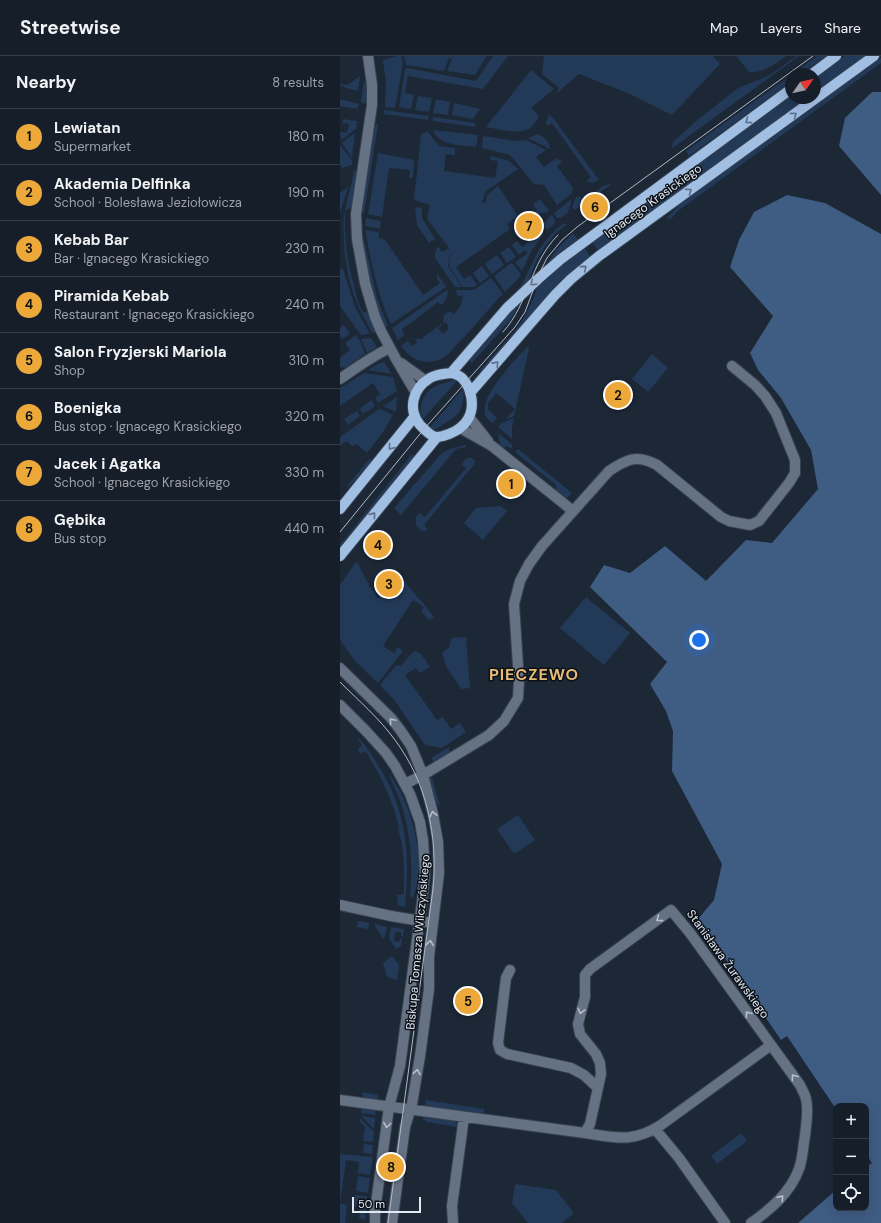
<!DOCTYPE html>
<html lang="en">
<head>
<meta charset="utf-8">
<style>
	body { margin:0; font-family:"DM Sans",sans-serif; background:#232b35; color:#f1f3f6 }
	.controls { position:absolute; right:12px; bottom:12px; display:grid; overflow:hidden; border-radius:8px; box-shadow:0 4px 16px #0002 }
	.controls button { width:36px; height:36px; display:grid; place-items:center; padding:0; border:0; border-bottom:1px solid #353c46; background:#161e29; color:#f1f3f6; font:20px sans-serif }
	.compass { position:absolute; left:445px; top:12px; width:36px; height:36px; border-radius:50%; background:#161e29; box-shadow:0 4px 16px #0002; rotate:56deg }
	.scale { position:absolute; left:12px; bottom:10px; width:69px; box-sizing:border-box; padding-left:4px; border:2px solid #e1e8f2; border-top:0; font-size:11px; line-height:14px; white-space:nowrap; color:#e1e8f2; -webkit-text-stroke:3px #0c1117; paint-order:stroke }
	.you { position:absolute; left:359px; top:584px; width:14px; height:14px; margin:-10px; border:3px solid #fff; border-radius:50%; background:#1a73e8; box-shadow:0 0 0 6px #1a73e833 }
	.badge { display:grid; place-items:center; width:26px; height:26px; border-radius:50%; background:#eca93a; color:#111; font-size:13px; font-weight:700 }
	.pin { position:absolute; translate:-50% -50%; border:2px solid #fff; box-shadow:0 1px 4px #0006 }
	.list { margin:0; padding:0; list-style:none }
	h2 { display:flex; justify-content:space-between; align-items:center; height:52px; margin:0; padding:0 16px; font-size:17px }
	h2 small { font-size:13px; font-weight:400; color:#9ea2a8 }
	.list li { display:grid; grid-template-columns:26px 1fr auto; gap:12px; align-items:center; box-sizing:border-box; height:56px; padding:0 16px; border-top:1px solid #353c46 }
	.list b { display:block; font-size:15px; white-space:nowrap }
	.list p { margin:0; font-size:13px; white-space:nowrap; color:#9ea2a8 }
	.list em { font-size:13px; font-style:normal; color:#9ea2a8 }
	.icon { flex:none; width:22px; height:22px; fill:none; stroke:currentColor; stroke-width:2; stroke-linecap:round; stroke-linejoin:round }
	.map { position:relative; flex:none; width:541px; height:1167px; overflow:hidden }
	header { display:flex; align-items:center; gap:24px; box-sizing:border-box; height:56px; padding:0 20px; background:#161e29; border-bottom:1px solid #353c46 }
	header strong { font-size:19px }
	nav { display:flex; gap:22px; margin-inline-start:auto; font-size:14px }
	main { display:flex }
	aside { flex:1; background:#161e29 }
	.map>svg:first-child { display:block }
	.green { fill:#223957 }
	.forest { fill:#3f5c83 }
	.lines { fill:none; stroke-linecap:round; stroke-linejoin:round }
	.minor-casing { stroke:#384351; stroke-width:12 }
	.major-casing { stroke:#384351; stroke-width:12 }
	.minor { stroke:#657284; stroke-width:10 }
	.major { stroke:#a1bee3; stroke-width:10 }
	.tram { stroke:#b1b9c4; stroke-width:1 }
	.oneway { stroke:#5e7087 }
	.oneway2 { stroke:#b6bfcc }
	.labels { text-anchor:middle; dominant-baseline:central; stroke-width:3; stroke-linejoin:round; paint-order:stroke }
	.street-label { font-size:12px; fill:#e1e8f2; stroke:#0c1117 }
	.district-label { font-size:16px; font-weight:bold; letter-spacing:1px; fill:#e9bb78; stroke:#0c1117 }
</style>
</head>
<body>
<header>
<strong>Streetwise</strong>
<nav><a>Map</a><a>Layers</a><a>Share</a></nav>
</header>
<main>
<aside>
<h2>Nearby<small>8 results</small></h2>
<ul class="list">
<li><span class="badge">1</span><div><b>Lewiatan</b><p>Supermarket</p></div><em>180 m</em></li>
<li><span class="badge">2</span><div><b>Akademia Delfinka</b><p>School · Bolesława Jeziołowicza</p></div><em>190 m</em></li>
<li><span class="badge">3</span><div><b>Kebab Bar</b><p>Bar · Ignacego Krasickiego</p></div><em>230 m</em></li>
<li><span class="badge">4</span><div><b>Piramida Kebab</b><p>Restaurant · Ignacego Krasickiego</p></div><em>240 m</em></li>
<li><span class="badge">5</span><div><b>Salon Fryzjerski Mariola</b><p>Shop</p></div><em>310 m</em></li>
<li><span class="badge">6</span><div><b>Boenigka</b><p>Bus stop · Ignacego Krasickiego</p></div><em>320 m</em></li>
<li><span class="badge">7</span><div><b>Jacek i Agatka</b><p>School · Ignacego Krasickiego</p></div><em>330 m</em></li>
<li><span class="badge">8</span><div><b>Gębika</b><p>Bus stop</p></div><em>440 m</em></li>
</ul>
</aside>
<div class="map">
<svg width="541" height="1167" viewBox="0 0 541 1167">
	<rect width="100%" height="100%" fill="#1d2837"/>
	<path class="green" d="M56 0H61L63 8 55 52 45 51 46 28 43 4Z
		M64 0H147L135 19 107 15 112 2H109L104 15 66 9Z
		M153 0H168L143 33 68 20 65 37 74 39 71 53 59 51 65 13 67 12 136 25Z
		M204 0H373L380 8 332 59 290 38 239 18 216 38 219 32 202 18Z
		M396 0H446C434 9 424 17 409 16Z
		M456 0H459L331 93 333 86 355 66 398 32 430 19Z
		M477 0H486L461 18H452Z
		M505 0H525L475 36V22Z
		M541 2V7L338 155 332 162 326 163 341 147Z
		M191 14 214 33 191 52 199 60C197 64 194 69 191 71 182 80 158 73 146 71Z
		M451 19V26L349 100 346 95Z
		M20 20 18 35 0 30V29L2 27 3 30 6 28 8 29Z
		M24 24C28 32 29 39 27 48L22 47 21 45Z
		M451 39V42H467L258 195 252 186 309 144 341 119Z
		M78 40 92 42 89 56 75 54Z
		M0 43 19 48 17 53 0 50Z
		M96 43 110 46 108 59 93 57Z
		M114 47 140 53 133 63 112 59Z
		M44 54 89 60 88 64 44 58Z
		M209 59 213 62 259 124 252 127 246 125 251 121 212 67 207 70 206 66Z
		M93 61 135 67V71L93 65Z
		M3 63 17 65 16 73 1 84 0 76 7 77 9 68 3 67Z
		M36 68H38L24 157 22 156 21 154 34 72Z
		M93 74 138 79 136 91C121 89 99 90 93 74Z
		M87 75 99 90 115 92V99L106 98 104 115 155 122 158 105 150 104 151 100 169 105 178 113 146 135 142 146 146 147 147 139 158 130 178 160 167 168 170 173 116 211 124 223 130 219 137 229 133 231H123L109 210 111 194 108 210 122 231H115L95 202V197L97 191H98L102 196 107 193H110L87 163 90 149 74 144 81 79Z
		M15 77 12 102 2 87 3 86Z
		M197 78C203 79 210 87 210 93L188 82Z
		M143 80 176 85 186 84 206 94 196 101 204 111 217 102 222 106 217 110 233 132 232 137 217 149 204 129 194 128 170 99 142 92Z
		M0 89 12 104V109L2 112 0 109Z
		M38 97 74 104 73 122H69L70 114 49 112 42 161 28 158Z
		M14 114 17 116 12 150 5 155C7 141 12 129 14 114Z
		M273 127 235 154 232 151 236 141 239 140 243 144 263 130Z
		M8 131 0 157V137Z
		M200 143 209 155C204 158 199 156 194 160L191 159 197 154 193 148Z
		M232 143 228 156 221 162H217L214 157Z
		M75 151 82 152V162L95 183 89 187 77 169Z
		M4 157H5C4 183 7 205 14 229 16 239 18 248 23 256L29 257 36 276 32 277C28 268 22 259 18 249 6 223 2 186 4 157Z
		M212 159 215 164 214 168 208 173H206L203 168Z
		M26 162 41 165 40 173 25 170Z
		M223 168H227L216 177 206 189 197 203 188 226 178 235 177 234C185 226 187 216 192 207 199 192 210 177 223 168Z
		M22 174 37 242 48 270 44 272 30 232 21 183Z
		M25 174 39 176V182L45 184 83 239 100 227 97 223V218L106 230V231L51 268C37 238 31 205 25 174Z
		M203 175 204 178 192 194 182 215 175 206 188 197 185 194 179 199 172 189 177 185 182 191Z
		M233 177 238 184 206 209 216 194Z
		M169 191 176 201 167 207 160 197Z
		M244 191 251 201 142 316 140 314 172 279 182 265 190 250 199 228 218 211Z
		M157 199 164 209 152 218 145 208Z
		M171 207 173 208 181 218 178 223 165 236 154 220Z
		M142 210 149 220 140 227 133 217Z
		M0 213H3L15 251 30 278 21 279 0 250Z
		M151 222 163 238C147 254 134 272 117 288 113 293 108 300 101 303 85 310 71 304 61 290L67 285H68L72 290 77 287 75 282 81 283 101 268 102 269 98 272 103 278 109 272 106 266 103 267 104 259 109 255 114 258 120 251 123 241 117 239 116 234H134Z
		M107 234 108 235C107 241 106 245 101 249L98 246 75 264 62 273 64 279 58 284 52 272Z
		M179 247V248L171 263 132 307 129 304 153 274Z
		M4 269 10 278 2 283 0 281V272Z
		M16 279 20 285 25 298 5 312 0 311V302L10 294 5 287Z
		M31 282 37 291 27 297 21 283Z
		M188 290 189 293 174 360 165 364 175 353 155 336 156 338 148 347V353L157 362 153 367C150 365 147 363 146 361 136 343 177 302 188 290Z
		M312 298 328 312 308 336 292 323Z
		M44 306 52 318 28 314 38 308Z
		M24 317 53 321 57 335 38 347 35 342 40 338 33 327 0 350V332Z
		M115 323 117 325 82 364C78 350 83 336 97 329 103 327 109 327 115 323Z
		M123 333C124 339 124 344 122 349 119 362 105 366 95 374L89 372Z
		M57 341 56 356 43 350Z
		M31 344 35 350 23 358 20 353Z
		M39 353H41L53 359 43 376 27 397 17 388 12 390 7 385 0 389V381Z
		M17 355 20 360 8 369 4 363Z
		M174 362 172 372V383L158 371 162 367Z
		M158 377 173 389 171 393 167 390 163 392 160 391Z
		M126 389V391L116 393 61 459 54 452 101 398 110 393Z
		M178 393 232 437 225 444 215 437 216 429 175 396Z
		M71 399 76 400 0 493V489Z
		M30 402 31 403V408L24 416 8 431 7 430Z
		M128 402H132L136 406 84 469 88 474C83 477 79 473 76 469V461L80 457 85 461 126 412 122 409 125 403Z
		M161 450 167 455 143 484 124 467 136 452Z
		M15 507H18L25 522 28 526 29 531H31L32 534 34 535 37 542 46 538 47 536 53 534 55 535 59 533 62 526 64 525 81 545 83 546V547L94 561 90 564 81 556 84 551 73 544 43 590 54 597 58 591 63 595 38 627 15 605 0 584V529Z
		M246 541 290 577 264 609 220 572Z
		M126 581 130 632 121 633 106 610 102 597 109 591 112 582Z
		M75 595C82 597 86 605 90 611L80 617 76 612 65 619 97 664 103 661 111 673 120 667 126 676 102 692 85 689 55 645 40 629 56 609 61 610 72 597Z
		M16 680C24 686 30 696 36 706 67 753 70 795 65 850L63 851 58 849 57 839 64 838C64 816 65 794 58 773L59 772C53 745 41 720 26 696L20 697 18 693 22 689Z
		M109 691 110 697 94 707 91 702Z
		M49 717C53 724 58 731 62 739 73 762 82 799 78 824 77 830 74 836 73 842L70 840C73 808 71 778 61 748 58 738 51 727 49 717Z
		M91 719 100 749 99 750 98 748 93 745 89 721Z
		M178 759 195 784 174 798 157 773Z
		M18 865 29 867 28 873 17 871Z
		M35 868 47 871 44 884 35 870Z
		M51 871 64 873 63 881 61 880V876H55L54 885 59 886 60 883H62L61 890 56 893 49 882Z
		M52 900 59 909 57 924 47 921 43 907Z
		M22 1036 38 1039V1045L24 1043Z
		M86 1044 144 1053 143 1061 85 1051Z
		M22 1051 36 1053 35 1059 21 1057Z
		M21 1060 35 1062 34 1073Z
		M83 1061 112 1064 117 1067 118 1071 87 1066 83 1063Z
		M20 1062 34 1076 33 1086 23 1085 25 1071 19 1065Z
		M401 1077 407 1085 377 1108 371 1100Z
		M24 1088 33 1089 32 1098 23 1097Z
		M0 1098 33 1101 30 1119 18 1117 19 1106 6 1104 0 1148 7 1149 5 1167H0Z
		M18 1120 30 1122 28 1137 16 1135Z
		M175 1128 216 1134 234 1157 222 1167H188L172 1147Z
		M15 1139 27 1140 25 1164 19 1162 20 1151 14 1150Z"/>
	<path class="forest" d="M532 36H541V139L499 90 505 62Z
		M447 139 485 147 541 178V1167H458L496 1134V1152H526V1111L532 1107 526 1098V1050H496V1053L447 980 441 984 358 863 374 844 382 808 332 715 333 675 326 655 310 628 327 606 250 531 264 509 290 517 325 490 366 525 406 484 432 487 478 433 471 394 441 342 418 314 410 297 433 260 390 211 399 184 414 156Z"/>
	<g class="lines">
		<defs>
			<path id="minor" d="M28 0 32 29V49L16 158 17 183 25 227 35 261 41 275 56 303 76 337
				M61 307 86 325
				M0 323C16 312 32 300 50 292
				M129 361 148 385
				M120 372 152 390 233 455
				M0 612 51 662 61 675 71 690 83 719 93 758 98 786 99 817 89 901V933L80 1000 72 1048 65 1071 52 1167
				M0 649 26 675 46 697 55 710 70 738 80 766 83 784 85 816 82 846 60 1010 49 1051 35 1155V1167
				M65 728 83 719 149 679 164 665 178 642 179 625 174 548 180 525 189 508 202 490 269 415C287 403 297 398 317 409L381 461 389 465 410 469 419 465 449 427 455 417V404L436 357 425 340 415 329 392 310
				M0 849 51 860 87 866
				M170 914 166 922 158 987 160 994 167 998 231 1012 244 1019 257 1031
				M0 1044 245 1077C276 1082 293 1087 321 1069L431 989
				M315 1073 339 1102 385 1167
				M245 1077 250 1068 261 1018 260 1007 256 998 240 978 238 968 245 941V919L250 913 331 854 350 877 460 1029C462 1034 465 1038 466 1043 469 1055 466 1068 465 1080 463 1090 463 1102 459 1113 450 1137 431 1153 411 1167
				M113 1167 112 1150 124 1061"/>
			<path id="major" d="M472 18 496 0
				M111 317 167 252 198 223 221 203 451 33
				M111 317C115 318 119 319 122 322 132 332 135 351 128 363 124 370 117 375 109 378 106 379 101 381 97 381 91 381 84 373 80 369 67 353 73 332 90 322 97 318 104 318 111 317Z
				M130 337 215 239 231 223 259 200 534 0
				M0 453 75 360
				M0 500 97 381"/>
		</defs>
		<use href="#minor" class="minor-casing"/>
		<use href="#major" class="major-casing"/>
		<use href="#minor" class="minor"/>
		<use href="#major" class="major"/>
		<path class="tram" d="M163 276C190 246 189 208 218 179
			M0 476 84 373 175 271 185 256 200 216 207 202 222 184 237 171 473 0
			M0 626C19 645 39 662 55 684 87 727 98 780 93 833L48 1167"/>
	</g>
	<defs><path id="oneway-chevron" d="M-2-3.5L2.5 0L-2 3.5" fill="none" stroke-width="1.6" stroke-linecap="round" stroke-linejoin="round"/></defs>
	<g class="oneway">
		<use href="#oneway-chevron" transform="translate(454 59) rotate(-36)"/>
		<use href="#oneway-chevron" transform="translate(408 65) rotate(144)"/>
		<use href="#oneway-chevron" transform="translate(349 135) rotate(-36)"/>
		<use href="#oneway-chevron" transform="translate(244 212) rotate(-40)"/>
		<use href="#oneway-chevron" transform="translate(193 227) rotate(137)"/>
		<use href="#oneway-chevron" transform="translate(156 308) rotate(-48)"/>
		<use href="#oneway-chevron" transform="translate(51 391) rotate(129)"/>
		<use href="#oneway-chevron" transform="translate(33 459) rotate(-51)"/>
	</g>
	<g class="oneway2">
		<use href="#oneway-chevron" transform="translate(52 665) rotate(-131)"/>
		<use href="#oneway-chevron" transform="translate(93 758) rotate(-103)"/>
		<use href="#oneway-chevron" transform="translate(319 863) rotate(144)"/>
		<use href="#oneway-chevron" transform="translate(90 887) rotate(-84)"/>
		<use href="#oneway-chevron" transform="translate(241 955) rotate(104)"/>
		<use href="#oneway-chevron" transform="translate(408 958) rotate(-126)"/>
		<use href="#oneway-chevron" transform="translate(77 1016) rotate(-80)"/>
		<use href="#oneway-chevron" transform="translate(454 1021) rotate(-126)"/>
		<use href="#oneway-chevron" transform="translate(47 1069) rotate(98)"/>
		<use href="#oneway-chevron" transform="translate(441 1142) rotate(-49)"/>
	</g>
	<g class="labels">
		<g class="street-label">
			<text transform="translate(313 145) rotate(-36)">Ignacego Krasickiego</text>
			<text transform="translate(78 886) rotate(-85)">Biskupa Tomasza Wilczyńskiego</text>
			<text transform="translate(388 908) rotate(54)">Stanisława Żurawskiego</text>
		</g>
		<g class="district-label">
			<text x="194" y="618">PIECZEWO</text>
		</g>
	</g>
</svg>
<div class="controls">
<button>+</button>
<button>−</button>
<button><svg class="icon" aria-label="locate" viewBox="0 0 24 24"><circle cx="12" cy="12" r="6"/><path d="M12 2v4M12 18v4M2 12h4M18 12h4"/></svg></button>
</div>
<svg class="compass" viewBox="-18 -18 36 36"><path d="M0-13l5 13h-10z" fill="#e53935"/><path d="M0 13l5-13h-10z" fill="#9ea2a8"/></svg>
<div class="scale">50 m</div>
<div class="you"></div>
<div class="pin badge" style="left:171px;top:428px">1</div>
<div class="pin badge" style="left:278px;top:339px">2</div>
<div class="pin badge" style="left:49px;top:528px">3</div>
<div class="pin badge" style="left:38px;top:489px">4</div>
<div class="pin badge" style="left:128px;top:945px">5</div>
<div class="pin badge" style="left:255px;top:151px">6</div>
<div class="pin badge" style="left:189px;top:170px">7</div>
<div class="pin badge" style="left:51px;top:1111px">8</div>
</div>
</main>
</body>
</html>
